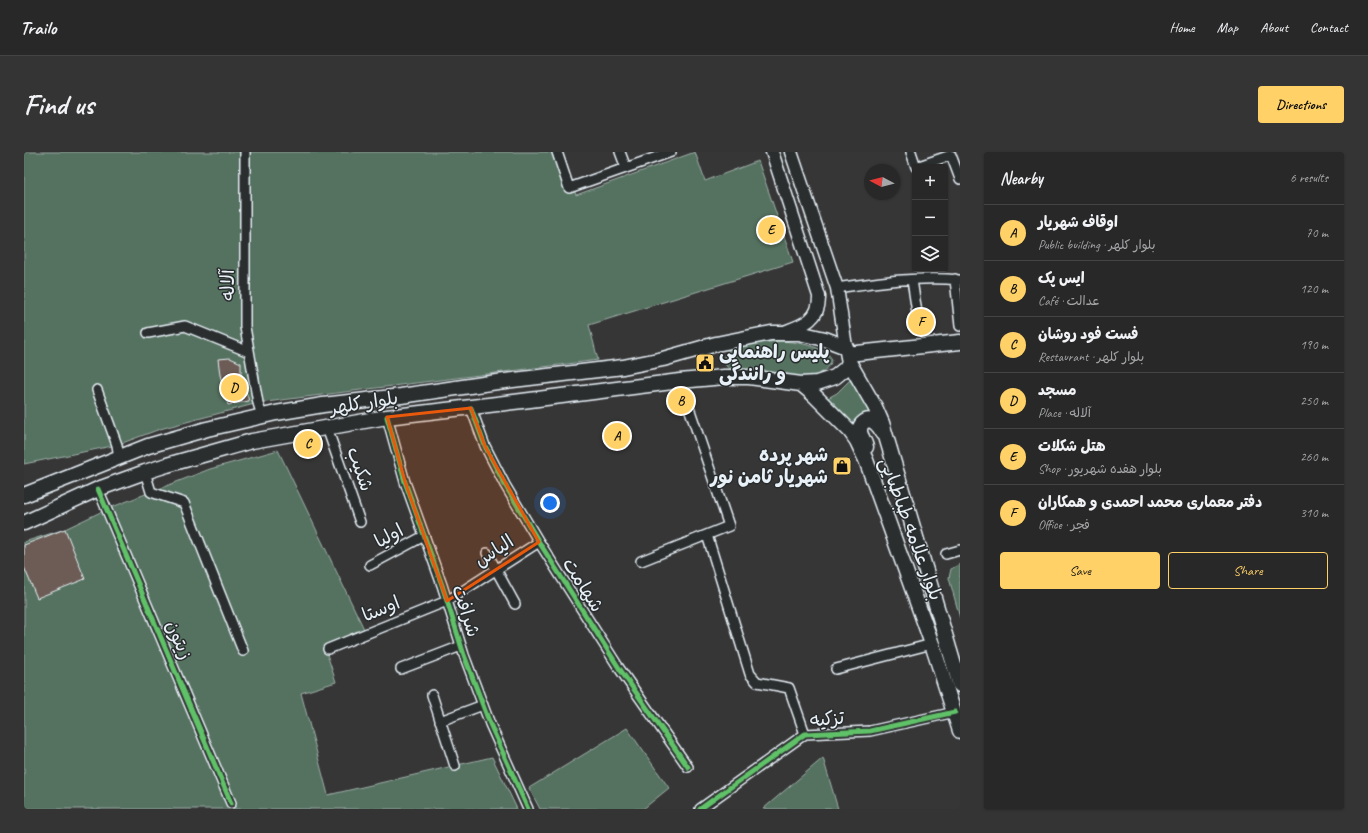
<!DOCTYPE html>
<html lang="en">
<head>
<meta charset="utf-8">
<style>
	body { margin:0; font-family:Caveat,"Playpen Sans Arabic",sans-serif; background:#353434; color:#f1f3f6 }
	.controls { position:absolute; right:12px; top:12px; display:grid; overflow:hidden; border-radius:4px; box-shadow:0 1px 3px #0004 }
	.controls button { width:36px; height:36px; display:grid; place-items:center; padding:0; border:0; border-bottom:1px solid #454445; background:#292828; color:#f1f3f6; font:20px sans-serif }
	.compass { position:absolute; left:840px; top:12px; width:36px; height:36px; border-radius:50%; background:#292828; box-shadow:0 1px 3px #0004; rotate:277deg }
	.you { position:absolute; left:526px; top:351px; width:14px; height:14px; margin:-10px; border:3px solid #fff; border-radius:50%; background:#1a73e8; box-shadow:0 0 0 6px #1a73e833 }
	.badge { display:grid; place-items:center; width:26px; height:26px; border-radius:50%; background:#ffd166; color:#111; font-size:13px; font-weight:700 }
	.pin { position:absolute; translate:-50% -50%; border:2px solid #fff; box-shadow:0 1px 4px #0006 }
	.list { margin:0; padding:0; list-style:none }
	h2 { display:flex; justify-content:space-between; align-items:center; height:52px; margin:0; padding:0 16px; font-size:17px }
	h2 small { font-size:13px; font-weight:400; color:#a5a6a8 }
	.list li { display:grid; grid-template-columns:26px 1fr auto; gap:12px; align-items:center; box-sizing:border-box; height:56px; padding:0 16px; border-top:1px solid #454445 }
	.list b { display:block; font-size:15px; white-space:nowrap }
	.list p { margin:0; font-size:13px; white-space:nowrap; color:#a5a6a8 }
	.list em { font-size:13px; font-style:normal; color:#a5a6a8 }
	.actions { display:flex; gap:8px; padding:12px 16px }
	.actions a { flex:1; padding:9px 0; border:1px solid #ffd166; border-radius:4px; text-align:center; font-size:14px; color:#ffd166 }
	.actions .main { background:#ffd166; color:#111 }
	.icon { flex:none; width:22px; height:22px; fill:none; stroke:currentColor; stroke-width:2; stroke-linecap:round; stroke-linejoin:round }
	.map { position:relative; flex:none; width:936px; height:657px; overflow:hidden; border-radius:4px }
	header { display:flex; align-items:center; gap:24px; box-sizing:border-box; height:56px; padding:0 20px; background:#292828; border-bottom:1px solid #454445 }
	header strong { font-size:19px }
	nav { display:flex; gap:22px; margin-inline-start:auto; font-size:14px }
	.intro { display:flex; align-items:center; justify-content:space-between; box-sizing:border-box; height:96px; padding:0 24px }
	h1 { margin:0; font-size:28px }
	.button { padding:10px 18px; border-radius:4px; background:#ffd166; color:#111; font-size:14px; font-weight:700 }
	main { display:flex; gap:24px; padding:0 24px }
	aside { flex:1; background:#292828; border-radius:4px; box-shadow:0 1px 3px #0004 }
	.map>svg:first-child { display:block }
	.green { fill:#55715f; stroke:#9eb1ac }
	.building { fill:#6c5c54; stroke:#e8f1f8 }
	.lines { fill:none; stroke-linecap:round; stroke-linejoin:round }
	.street-casing { stroke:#e8f1f8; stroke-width:12 }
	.secondary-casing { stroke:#e8f1f8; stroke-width:15 }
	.primary-casing { stroke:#e8f1f8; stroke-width:17 }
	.street { stroke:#2a2d2e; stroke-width:9 }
	.secondary { stroke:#2a2d2e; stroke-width:12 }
	.primary { stroke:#2a2d2e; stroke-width:14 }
	.cycleway-casing { stroke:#2a2d2e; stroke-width:8 }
	.cycleway { stroke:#61c268; stroke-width:5 }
	.marked { fill:#e8590c; fill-opacity:0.2; stroke:#e8590c; stroke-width:3; stroke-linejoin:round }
	.labels { text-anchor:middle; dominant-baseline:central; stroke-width:3; stroke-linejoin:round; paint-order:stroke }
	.street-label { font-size:19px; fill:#e8f1f8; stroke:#2a2d2e }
	.poi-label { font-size:19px; font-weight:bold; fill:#e8f1f8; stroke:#2a2d2e; text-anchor:start }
</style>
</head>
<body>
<header>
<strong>Trailo</strong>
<nav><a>Home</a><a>Map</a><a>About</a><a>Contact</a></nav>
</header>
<div class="intro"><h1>Find us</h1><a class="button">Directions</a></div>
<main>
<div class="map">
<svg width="936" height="657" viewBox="0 0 936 657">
	<rect width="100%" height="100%" fill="#373636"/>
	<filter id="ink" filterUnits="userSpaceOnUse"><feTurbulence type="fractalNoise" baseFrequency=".025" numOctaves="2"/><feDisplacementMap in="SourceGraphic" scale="8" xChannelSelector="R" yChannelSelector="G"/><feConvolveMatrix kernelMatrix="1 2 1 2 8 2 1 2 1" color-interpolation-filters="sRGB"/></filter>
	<g filter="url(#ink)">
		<path class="green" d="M0 0H535L552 43 671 0 681 29 734 9 769 110 565 173 574 208 234 251 136 277 93 293 0 312Z
			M757 189C771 190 803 194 808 208 803 222 791 224 778 225L710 220C703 216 700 213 700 204L705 198 715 195 732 191Z
			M826 228 851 263 831 274 802 247 813 241Z
			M254 298 340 477 300 493 312 530 277 541 304 643 468 605 493 657H0V390L41 377 83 357 186 317Z
			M936 412V466L925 426 927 417Z
			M603 576 645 636 619 657H516L505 636Z
			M799 606 814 657H739Z"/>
		<path class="building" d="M206 206 217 211V223L225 249 204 253 196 223 194 207Z
			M41 377 61 427 13 446 0 415V393Z"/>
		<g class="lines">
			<defs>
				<path id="street" d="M221 0V175L234 251 238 264
					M533 0 545 36 647 0
					M596 0 602 16
					M887 0 892 15
					M892 15 927 3 936 27
					M931 127 936 174
					M888 128 895 174
					M813 136C853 130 895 124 936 128
					M124 181 161 174 225 200
					M73 238 93 293 95 306
					M447 256 461 294 481 333 515 390 595 516 664 615
					M363 265 381 330 418 433 440 503 466 572 504 657
					M303 276 336 370
					M121 320 127 340 160 351 219 499
					M74 337 207 651
					M683 383 726 522 733 530 765 536 781 582
					M463 401 491 452
					M922 402 936 398
					M617 409 705 374 656 229
					M346 413 400 384
					M304 497 423 449 515 390
					M377 517 437 494
					M812 517 908 492
					M408 543 431 614
					M416 569 459 553
					M676 657 781 582 846 579 931 560"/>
				<path id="secondary" d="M748 0 795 144C796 168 779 173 760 180
					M767 0 813 136 822 195"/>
				<path id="primary" d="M824 202 936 190
					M825 210 851 255 858 271 936 533
					M777 232 790 243 826 279 833 289 842 308 908 492 936 579
					M842 295C841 290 837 285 836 280 836 276 836 273 839 271 847 263 855 274 859 281
					M0 343 124 294 183 277 252 261 299 253 377 244 473 230 599 215 639 207 692 192 747 181H775L801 187 822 195 825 210 822 216 811 225 793 231 777 232 725 225H700L656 229 498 249 363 265 228 289 143 313 121 320 74 337 0 371"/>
			</defs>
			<use href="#street" class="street-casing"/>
			<use href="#secondary" class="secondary-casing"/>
			<use href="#primary" class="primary-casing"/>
			<use href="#street" class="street"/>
			<use href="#secondary" class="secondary"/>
			<use href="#primary" class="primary"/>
			<defs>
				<path id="cycleway" d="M447 256 461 294 481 333 515 390 595 516 664 615
					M363 265 381 330 418 433 440 503 466 572 504 657
					M74 337 207 651
					M676 657 781 582 846 579 931 560"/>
			</defs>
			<use href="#cycleway" class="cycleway-casing"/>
			<use href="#cycleway" class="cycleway"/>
		</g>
	</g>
	<path class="marked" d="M447 256 461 294 515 390 423 449 381 330 363 265Z"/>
	<defs>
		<symbol id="civic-square" viewBox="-11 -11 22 22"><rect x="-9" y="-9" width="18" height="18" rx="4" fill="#ffd166" stroke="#2a2d2e"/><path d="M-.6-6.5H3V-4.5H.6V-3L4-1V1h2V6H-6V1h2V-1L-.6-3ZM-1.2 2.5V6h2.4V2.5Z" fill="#111"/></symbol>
		<symbol id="shop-square" viewBox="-11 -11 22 22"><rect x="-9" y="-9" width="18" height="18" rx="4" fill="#ffd166" stroke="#2a2d2e"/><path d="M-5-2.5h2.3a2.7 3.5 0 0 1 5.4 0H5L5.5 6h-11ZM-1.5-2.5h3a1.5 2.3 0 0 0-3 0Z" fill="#111"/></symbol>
	</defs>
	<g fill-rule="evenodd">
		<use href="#civic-square" x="670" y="200" width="22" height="22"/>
		<use href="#shop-square" x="807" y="303" width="22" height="22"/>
	</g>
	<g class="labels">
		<g class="street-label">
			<text transform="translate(204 133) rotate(-90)">آلاله</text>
			<text transform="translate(340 251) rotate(-9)">بلوار کلهر</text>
			<text transform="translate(336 317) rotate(71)">شکیب</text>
			<text transform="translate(887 377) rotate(70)">بلوار علامه طباطبایی</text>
			<text transform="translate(365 384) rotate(-28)">اولیا</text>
			<text transform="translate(470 399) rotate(-33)">الیاس</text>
			<text transform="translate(559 433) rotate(58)">شهامت</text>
			<text transform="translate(357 457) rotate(-22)">اوستا</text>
			<text transform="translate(442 459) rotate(72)">شرافت</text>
			<text transform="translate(155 488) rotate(67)">زیتون</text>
			<text transform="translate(803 567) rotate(-5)">تزکیه</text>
		</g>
		<g class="poi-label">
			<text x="695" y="200">پلیس راهنمایی<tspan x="695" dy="22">و رانندگی</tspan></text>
			<text x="804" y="303" text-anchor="end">شهر پرده<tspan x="804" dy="22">شهریار ثامن نور</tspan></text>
		</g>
	</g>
</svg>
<div class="controls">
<button>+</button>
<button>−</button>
<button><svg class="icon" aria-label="layers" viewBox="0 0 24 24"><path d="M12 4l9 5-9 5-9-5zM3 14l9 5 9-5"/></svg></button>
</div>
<svg class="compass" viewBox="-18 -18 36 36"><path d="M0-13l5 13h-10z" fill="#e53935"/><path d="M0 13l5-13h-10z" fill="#a5a6a8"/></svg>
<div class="you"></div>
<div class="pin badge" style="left:593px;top:284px">A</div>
<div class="pin badge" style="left:657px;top:249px">B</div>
<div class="pin badge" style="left:284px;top:292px">C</div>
<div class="pin badge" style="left:210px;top:236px">D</div>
<div class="pin badge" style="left:747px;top:78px">E</div>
<div class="pin badge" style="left:897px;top:170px">F</div>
</div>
<aside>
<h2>Nearby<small>6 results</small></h2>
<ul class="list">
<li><span class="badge">A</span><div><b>اوقاف شهریار</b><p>Public building · بلوار کلهر</p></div><em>70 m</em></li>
<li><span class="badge">B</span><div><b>ایس پک</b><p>Café · عدالت</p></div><em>120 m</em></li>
<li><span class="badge">C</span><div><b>فست فود روشان</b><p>Restaurant · بلوار کلهر</p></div><em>190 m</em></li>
<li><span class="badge">D</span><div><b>مسجد</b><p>Place · آلاله</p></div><em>250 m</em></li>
<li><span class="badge">E</span><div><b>هتل شکلات</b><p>Shop · بلوار هفده شهریور</p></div><em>260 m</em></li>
<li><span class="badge">F</span><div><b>دفتر معماری محمد احمدی و همکاران</b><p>Office · فجر</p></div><em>310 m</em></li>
</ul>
<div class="actions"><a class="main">Save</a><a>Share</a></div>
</aside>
</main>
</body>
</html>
